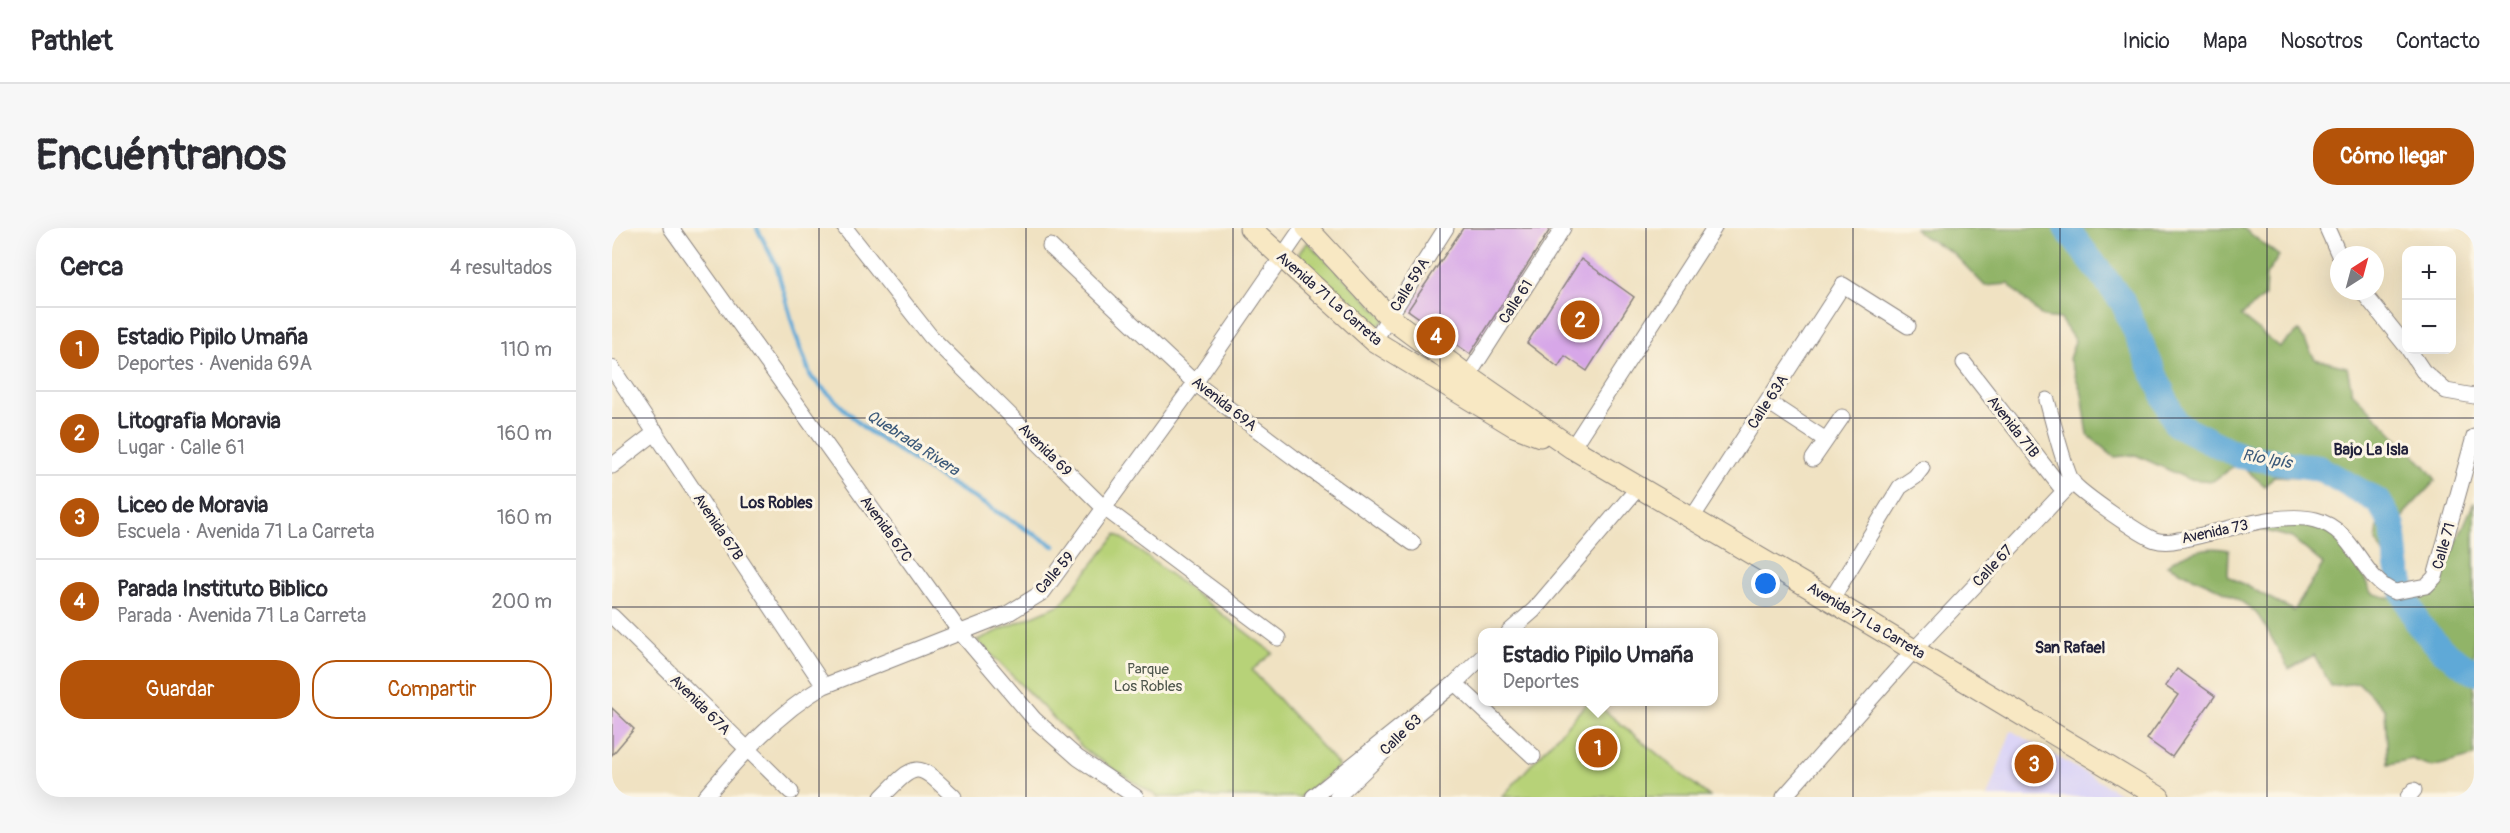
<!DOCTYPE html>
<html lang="es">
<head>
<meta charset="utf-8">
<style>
	body { margin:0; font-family:Pangolin,sans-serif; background:#f7f7f7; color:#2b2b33 }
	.controls { position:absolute; right:18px; top:18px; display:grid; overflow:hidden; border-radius:12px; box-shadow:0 6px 24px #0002 }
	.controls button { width:54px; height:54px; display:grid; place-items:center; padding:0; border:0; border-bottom:2px solid #e1e1e2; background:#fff; color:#2b2b33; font:30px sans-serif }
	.compass { position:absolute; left:1718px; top:18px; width:54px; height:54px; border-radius:50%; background:#fff; box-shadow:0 6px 24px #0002; rotate:36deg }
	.you { position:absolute; left:1154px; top:356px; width:21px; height:21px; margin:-15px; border:4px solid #fff; border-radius:50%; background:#1a73e8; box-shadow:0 0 0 9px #1a73e833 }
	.badge { display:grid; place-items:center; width:39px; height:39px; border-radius:50%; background:#b45309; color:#fff; font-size:20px; font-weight:700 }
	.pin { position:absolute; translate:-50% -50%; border:3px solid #fff; box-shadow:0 2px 6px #0006 }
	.popup { position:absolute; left:866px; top:400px; width:240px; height:78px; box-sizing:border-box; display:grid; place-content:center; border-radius:12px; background:#fff; filter:drop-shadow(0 2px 4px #0005); font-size:20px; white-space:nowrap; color:#7c7c81 }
	.popup b { font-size:22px; color:#2b2b33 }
	.popup::after { content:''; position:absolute; left:50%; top:100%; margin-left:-12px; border:12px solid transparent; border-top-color:#fff }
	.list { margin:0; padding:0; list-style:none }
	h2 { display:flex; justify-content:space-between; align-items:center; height:78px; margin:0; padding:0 24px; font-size:26px }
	h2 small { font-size:20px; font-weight:400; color:#7c7c81 }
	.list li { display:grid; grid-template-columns:39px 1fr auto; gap:18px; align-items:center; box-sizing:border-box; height:84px; padding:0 24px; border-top:2px solid #e1e1e2 }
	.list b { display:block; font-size:22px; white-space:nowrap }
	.list p { margin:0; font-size:20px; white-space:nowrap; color:#7c7c81 }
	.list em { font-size:20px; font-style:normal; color:#7c7c81 }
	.actions { display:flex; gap:12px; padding:18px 24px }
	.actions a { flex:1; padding:14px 0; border:2px solid #b45309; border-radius:24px; text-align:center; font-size:21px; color:#b45309 }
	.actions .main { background:#b45309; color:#fff }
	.map { position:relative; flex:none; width:1862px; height:569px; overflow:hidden; border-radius:24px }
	header { display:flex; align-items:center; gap:36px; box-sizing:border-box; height:84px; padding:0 30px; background:#fff; border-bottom:2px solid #e1e1e2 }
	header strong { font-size:28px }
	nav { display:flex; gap:33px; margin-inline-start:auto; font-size:21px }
	.intro { display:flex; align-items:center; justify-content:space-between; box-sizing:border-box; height:144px; padding:0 36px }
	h1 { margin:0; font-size:42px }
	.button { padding:15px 27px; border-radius:24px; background:#b45309; color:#fff; font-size:21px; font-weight:700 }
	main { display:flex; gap:36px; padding:0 36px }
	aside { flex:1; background:#fff; border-radius:24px; box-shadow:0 6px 24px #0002 }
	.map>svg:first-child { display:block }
	.built { fill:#dcd5f6 }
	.green { fill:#b7d278; stroke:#6c7a5a; stroke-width:1.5 }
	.forest { fill:#91b468; stroke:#5a6b52; stroke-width:1.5 }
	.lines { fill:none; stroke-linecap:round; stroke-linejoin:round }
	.stream { stroke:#5fa9d7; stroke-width:4.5 }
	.river { stroke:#5fa9d7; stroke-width:26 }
	.building { fill:#d7a7e8 }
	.street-casing { stroke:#89827e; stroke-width:17 }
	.secondary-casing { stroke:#89827e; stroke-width:23 }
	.street { stroke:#fff; stroke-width:15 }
	.secondary { stroke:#f8e8c3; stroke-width:21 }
	.grid { fill:none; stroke:#22223b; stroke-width:1.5; stroke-opacity:0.55 }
	.labels { text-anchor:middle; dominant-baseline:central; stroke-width:6; stroke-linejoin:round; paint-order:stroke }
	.street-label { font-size:15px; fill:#22223b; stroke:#fcf5e5 }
	.park-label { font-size:15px; fill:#4f574d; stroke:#fcf5e5 }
	.water-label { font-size:16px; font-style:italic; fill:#3a5879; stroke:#fcf5e5 }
	.neighbourhood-label { font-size:16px; font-weight:bold; fill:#22223b; stroke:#fcf5e5 }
</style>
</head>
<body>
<header>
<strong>Pathlet</strong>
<nav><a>Inicio</a><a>Mapa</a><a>Nosotros</a><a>Contacto</a></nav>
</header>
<div class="intro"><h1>Encuéntranos</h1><a class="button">Cómo llegar</a></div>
<main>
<aside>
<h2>Cerca<small>4 resultados</small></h2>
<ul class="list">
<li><span class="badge">1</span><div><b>Estadio Pipilo Umaña</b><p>Deportes · Avenida 69A</p></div><em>110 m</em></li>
<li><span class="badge">2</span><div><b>Litografia Moravia</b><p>Lugar · Calle 61</p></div><em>160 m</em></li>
<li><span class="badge">3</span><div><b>Liceo de Moravia</b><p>Escuela · Avenida 71 La Carreta</p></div><em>160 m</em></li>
<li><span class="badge">4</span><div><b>Parada Instituto Biblico</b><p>Parada · Avenida 71 La Carreta</p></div><em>200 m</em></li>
</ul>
<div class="actions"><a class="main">Guardar</a><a>Compartir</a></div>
</aside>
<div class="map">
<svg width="1862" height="569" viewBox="0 0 1862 569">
	<rect width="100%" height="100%" fill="#fcf5e5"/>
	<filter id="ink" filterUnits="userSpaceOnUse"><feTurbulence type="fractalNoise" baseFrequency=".0167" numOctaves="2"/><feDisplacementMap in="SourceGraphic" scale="12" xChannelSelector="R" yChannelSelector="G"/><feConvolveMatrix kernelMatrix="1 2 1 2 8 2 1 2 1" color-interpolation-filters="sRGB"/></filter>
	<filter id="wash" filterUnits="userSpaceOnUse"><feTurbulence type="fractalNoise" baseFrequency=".008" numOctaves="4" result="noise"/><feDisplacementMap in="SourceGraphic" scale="24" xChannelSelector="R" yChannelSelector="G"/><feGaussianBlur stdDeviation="1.35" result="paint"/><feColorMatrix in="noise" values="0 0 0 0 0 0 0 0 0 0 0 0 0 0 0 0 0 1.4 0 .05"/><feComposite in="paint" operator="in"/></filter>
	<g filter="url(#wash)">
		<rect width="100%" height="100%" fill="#f0e2c2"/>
		<path class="built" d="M1399 503H1400L1515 569H1375Z"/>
		<path class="green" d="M695 14 774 91 765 99 690 33 687 25Z
			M505 306 661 425 640 442 727 538 688 569H546L475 524 365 412 449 376Z
			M976 474H982L1098 569H890Z"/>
		<path class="forest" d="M1303 0H1631L1667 28 1654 47 1653 68 1629 88 1667 119 1687 103 1703 131 1735 139 1740 164 1813 238 1824 252 1793 285 1774 331 1764 313 1768 284 1739 251 1662 248 1653 258 1626 235 1601 253 1576 251 1524 227 1502 229 1476 207 1470 166 1457 131 1463 113 1448 91 1431 89 1396 56 1373 58 1341 25 1306 5Z
			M1862 274V528L1820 539 1800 531 1776 536 1773 482 1747 455 1719 458 1702 427 1677 441C1668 427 1653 394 1643 384 1618 362 1584 352 1555 337 1572 324 1595 317 1617 322L1616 348 1682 383 1711 336 1680 310 1646 301C1657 299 1671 293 1682 294 1730 299 1742 326 1759 365L1788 373 1814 366 1830 347Z"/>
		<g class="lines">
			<path class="stream" d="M145 0 164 37 184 108 199 149 252 200 329 250 442 318"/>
			<path class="river" d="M1454 0 1511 74 1564 196 1628 228 1707 240 1767 274 1781 298 1785 338 1792 366 1807 397 1831 423 1862 444"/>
		</g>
		<g id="blocks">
			<path class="building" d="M851 0H939L858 126 796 82Z
				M969 31 1022 69 975 143 953 128 946 139 915 115Z
				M1565 441 1603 468 1560 529 1535 511 1566 467 1553 458Z
				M0 480 22 501 0 527Z"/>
		</g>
	</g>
	<g filter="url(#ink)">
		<use href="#blocks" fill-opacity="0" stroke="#89827e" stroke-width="1.5"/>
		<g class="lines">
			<defs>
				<path id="street" d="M59 0 348 404 422 491 466 530 524 569
					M233 0 319 109 491 279 666 410
					M1715 0 1727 27
					M438 18 583 155 681 229 801 315
					M1750 63 1794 118
					M762 113 834 0
					M1797 122 1811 143 1834 163 1862 168
					M1352 135 1451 262
					M0 140 212 458
					M856 148 951 0
					M1435 172C1439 187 1454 246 1461 255 1470 266 1529 307 1543 312 1549 314 1559 314 1566 312 1605 306 1665 282 1704 292 1744 302 1749 352 1783 364L1814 358 1823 349 1862 209
					M1156 174 1214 212
					M960 220 1102 0
					M1201 231 1230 189
					M0 238 44 204
					M1080 290 1231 57 1296 98
					M1219 372 1288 259 1303 249 1310 240
					M0 388 179 564
					M897 404 922 382 1026 260
					M843 455 921 528
					M93 569C129 527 164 486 212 458L395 386 431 364 583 155 690 0
					M270 569C306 532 305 534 342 569
					M701 569 843 455 870 429
					M725 569 781 515
					M1172 569 1302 422 1461 254
					M1796 569 1802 562"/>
				<path id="secondary" d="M638 0 762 113 902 198 928 208
					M695 0 778 90 856 148 960 220 1200 361 1547 569"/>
			</defs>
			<use href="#street" class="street-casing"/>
			<use href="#secondary" class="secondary-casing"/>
			<use href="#street" class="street"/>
			<use href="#secondary" class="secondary"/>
		</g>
	</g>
	<path class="grid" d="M207 0V569M414 0V569M621 0V569M828 0V569M1034 0V569M1241 0V569M1448 0V569M1655 0V569M0 190H1862M0 379H1862"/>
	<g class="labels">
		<g class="street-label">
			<text transform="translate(798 57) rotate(-58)">Calle 59A</text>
			<text transform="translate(717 71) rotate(41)">Avenida 71 La Carreta</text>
			<text transform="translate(904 74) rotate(-57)">Calle 61</text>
			<text transform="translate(1156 174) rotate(-57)">Calle 63A</text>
			<text transform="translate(612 176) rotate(38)">Avenida 69A</text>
			<text transform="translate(1401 199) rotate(52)">Avenida 71B</text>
			<text transform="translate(433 222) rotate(45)">Avenida 69</text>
			<text transform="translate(106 299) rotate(56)">Avenida 67B</text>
			<text transform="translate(274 301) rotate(54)">Avenida 67C</text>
			<text transform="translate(1603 304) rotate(-12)">Avenida 73</text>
			<text transform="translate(1832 318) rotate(-74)">Calle 71</text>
			<text transform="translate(1381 338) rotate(-47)">Calle 67</text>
			<text transform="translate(443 345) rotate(-49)">Calle 59</text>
			<text transform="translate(1254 393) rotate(31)">Avenida 71 La Carreta</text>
			<text transform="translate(88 477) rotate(45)">Avenida 67A</text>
			<text transform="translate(789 507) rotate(-44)">Calle 63</text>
		</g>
		<g class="park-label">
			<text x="536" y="441">Parque<tspan x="536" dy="17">Los Robles</tspan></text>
		</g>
		<g class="water-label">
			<text transform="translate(301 215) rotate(33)">Quebrada Rivera</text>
			<text transform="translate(1655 231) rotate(10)">Río Ipís</text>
		</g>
		<g class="neighbourhood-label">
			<text x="1759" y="222">Bajo La Isla</text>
			<text x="164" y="275">Los Robles</text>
			<text x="1458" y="420">San Rafael</text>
		</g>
	</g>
</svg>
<div class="controls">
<button>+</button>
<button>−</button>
</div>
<svg class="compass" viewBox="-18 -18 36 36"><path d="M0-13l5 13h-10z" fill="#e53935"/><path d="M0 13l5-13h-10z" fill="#7c7c81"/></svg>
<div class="you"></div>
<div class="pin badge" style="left:986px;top:520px">1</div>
<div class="popup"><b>Estadio Pipilo Umaña</b>Deportes</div>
<div class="pin badge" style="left:968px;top:92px">2</div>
<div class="pin badge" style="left:1422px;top:536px">3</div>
<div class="pin badge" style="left:824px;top:108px">4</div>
</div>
</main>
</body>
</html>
